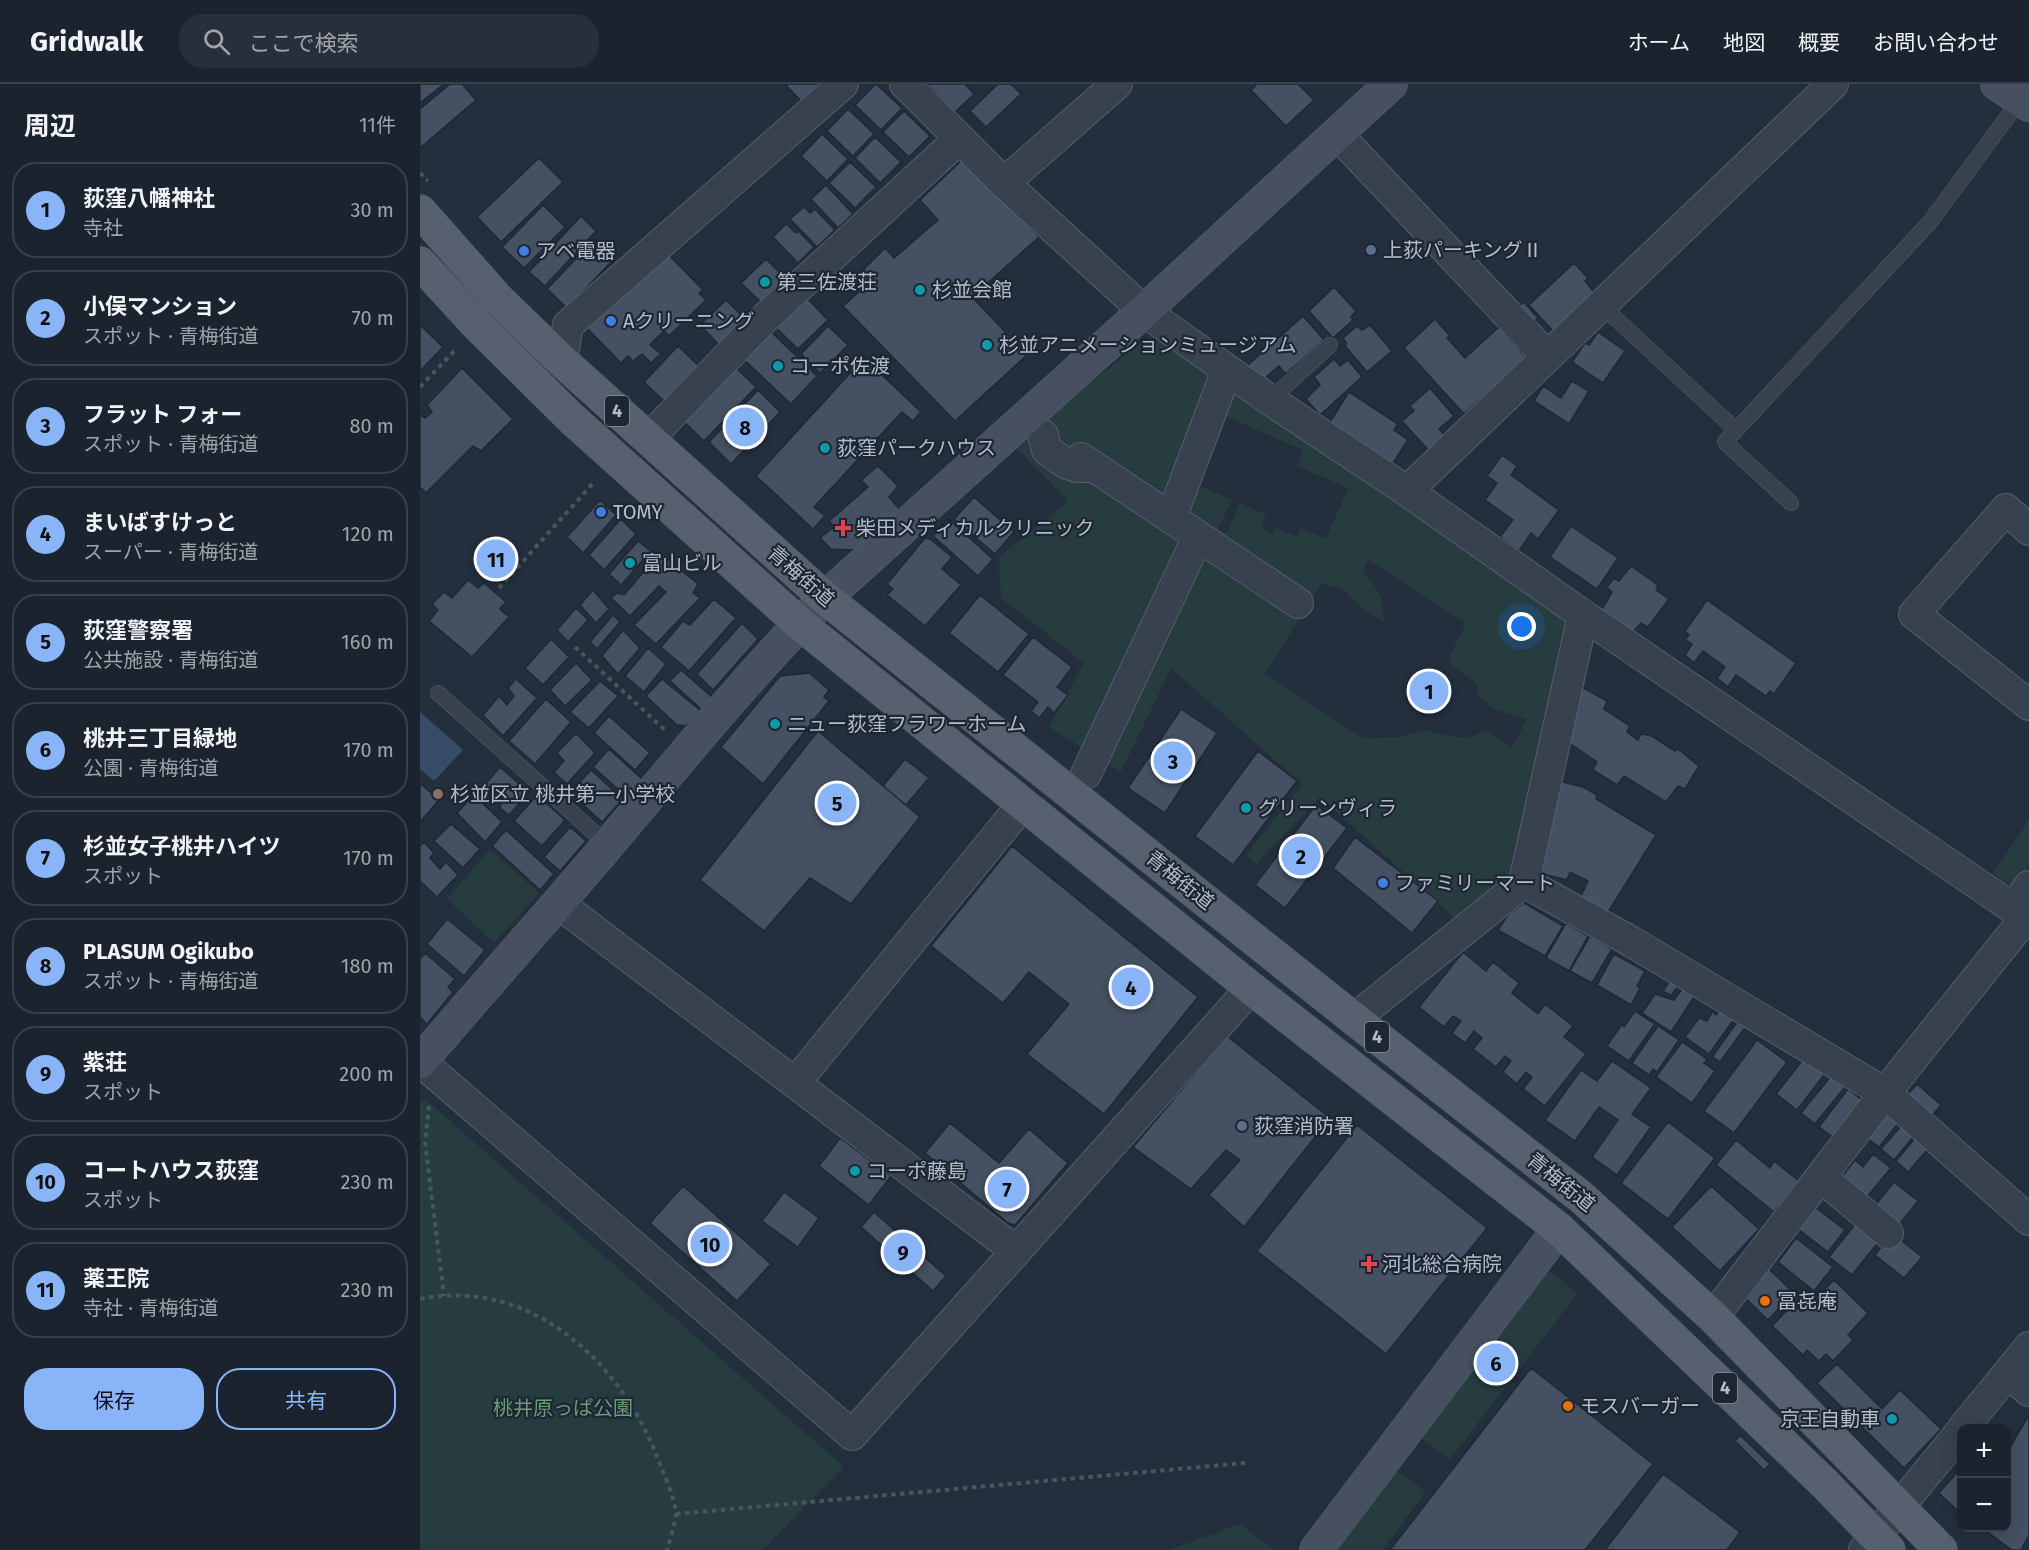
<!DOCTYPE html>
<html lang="ja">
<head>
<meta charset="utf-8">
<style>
	body { margin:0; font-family:"Fira Sans","Noto Sans JP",sans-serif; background:#282f3a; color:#f1f3f6 }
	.controls { position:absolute; right:18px; bottom:18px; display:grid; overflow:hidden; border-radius:12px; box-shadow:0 3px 15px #0003 }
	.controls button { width:54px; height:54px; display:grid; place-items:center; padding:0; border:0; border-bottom:2px solid #39404a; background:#1b232e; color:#f1f3f6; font:30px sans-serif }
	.you { position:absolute; left:1102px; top:543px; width:21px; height:21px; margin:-15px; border:4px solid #fff; border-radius:50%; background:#1a73e8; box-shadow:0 0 0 9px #1a73e833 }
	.badge { display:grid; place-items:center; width:39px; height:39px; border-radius:50%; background:#8ab4f8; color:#111; font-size:20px; font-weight:700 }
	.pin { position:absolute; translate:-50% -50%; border:3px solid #fff; box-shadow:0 2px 6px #0006 }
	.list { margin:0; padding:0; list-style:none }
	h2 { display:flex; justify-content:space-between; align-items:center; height:78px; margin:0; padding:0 24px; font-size:26px }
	h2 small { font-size:20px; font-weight:400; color:#a0a4aa }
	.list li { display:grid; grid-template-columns:39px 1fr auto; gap:18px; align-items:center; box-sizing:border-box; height:96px; margin:0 12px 12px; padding:0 12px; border:2px solid #39404a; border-radius:24px }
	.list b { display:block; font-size:22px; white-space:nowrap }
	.list p { margin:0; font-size:20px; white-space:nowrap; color:#a0a4aa }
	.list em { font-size:20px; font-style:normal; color:#a0a4aa }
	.actions { display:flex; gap:12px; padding:18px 24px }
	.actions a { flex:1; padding:14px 0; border:2px solid #8ab4f8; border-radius:24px; text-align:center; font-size:21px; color:#8ab4f8 }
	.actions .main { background:#8ab4f8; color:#111 }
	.icon { flex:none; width:33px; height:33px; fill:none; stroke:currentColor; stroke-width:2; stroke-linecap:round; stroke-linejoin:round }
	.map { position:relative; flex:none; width:1609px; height:1466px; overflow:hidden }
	header { display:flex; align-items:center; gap:36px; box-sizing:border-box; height:84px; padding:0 30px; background:#1b232e; border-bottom:2px solid #39404a }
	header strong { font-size:28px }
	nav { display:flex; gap:33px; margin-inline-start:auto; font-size:21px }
	.search { width:420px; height:54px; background:#282f3a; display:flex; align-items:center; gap:15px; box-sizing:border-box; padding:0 21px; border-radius:24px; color:#a0a4aa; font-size:22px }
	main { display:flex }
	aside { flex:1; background:#1b232e }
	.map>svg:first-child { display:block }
	.green { fill:#263c3f; fill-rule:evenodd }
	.water { fill:#394c67 }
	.building { fill:#455162; stroke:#1f2835; stroke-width:1.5 }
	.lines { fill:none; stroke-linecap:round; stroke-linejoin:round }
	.lane-casing { stroke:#565f6c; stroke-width:16 }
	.street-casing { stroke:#565f6c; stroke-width:32 }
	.secondary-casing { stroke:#565f6c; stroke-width:34 }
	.primary-casing { stroke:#414a57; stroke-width:34 }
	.path { stroke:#44595c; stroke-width:4; stroke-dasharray:4.5 4.5; stroke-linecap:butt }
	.lane { stroke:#38414e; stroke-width:15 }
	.street { stroke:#38414e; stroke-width:30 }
	.secondary { stroke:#465061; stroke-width:33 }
	.primary { stroke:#56606e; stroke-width:33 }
	.service-dot { fill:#5c6f8a; stroke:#1d2633; stroke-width:2 }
	.shop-dot { fill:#3f7fe0; stroke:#1d2633; stroke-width:2 }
	.culture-dot { fill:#0f9aa8; stroke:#1d2633; stroke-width:2 }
	.health-dot { fill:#e0444e; stroke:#1d2633; stroke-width:2 }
	.education-dot { fill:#8d6e63; stroke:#1d2633; stroke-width:2 }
	.food-dot { fill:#e8710a; stroke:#1d2633; stroke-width:2 }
	.labels { text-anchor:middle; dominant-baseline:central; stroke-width:4.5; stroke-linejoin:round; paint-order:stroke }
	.shield { fill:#1d2633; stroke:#878f9c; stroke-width:1.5 }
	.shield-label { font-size:18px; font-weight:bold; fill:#b4bcc9 }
	.poi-label { font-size:20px; fill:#b4bcc9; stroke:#1d2633; text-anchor:start }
	.street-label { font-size:20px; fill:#b4bcc9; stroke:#1d2633 }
	.park-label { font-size:20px; fill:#6b9a76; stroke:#1d2633 }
</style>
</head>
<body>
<header>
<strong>Gridwalk</strong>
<div class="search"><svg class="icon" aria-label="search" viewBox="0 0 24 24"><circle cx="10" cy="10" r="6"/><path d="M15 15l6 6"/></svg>ここで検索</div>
<nav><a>ホーム</a><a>地図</a><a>概要</a><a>お問い合わせ</a></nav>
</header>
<main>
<aside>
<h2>周辺<small>11件</small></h2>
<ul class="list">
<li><span class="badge">1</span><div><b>荻窪八幡神社</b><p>寺社</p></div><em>30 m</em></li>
<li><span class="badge">2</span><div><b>小俣マンション</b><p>スポット · 青梅街道</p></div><em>70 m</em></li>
<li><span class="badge">3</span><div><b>フラット フォー</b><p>スポット · 青梅街道</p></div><em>80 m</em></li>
<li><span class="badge">4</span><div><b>まいばすけっと</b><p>スーパー · 青梅街道</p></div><em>120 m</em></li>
<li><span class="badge">5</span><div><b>荻窪警察署</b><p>公共施設 · 青梅街道</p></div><em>160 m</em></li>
<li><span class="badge">6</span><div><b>桃井三丁目緑地</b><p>公園 · 青梅街道</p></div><em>170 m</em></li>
<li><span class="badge">7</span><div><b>杉並女子桃井ハイツ</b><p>スポット</p></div><em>170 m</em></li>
<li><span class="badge">8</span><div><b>PLASUM Ogikubo</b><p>スポット · 青梅街道</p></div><em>180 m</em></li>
<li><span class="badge">9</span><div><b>紫荘</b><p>スポット</p></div><em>200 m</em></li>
<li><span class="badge">10</span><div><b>コートハウス荻窪</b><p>スポット</p></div><em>230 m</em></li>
<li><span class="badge">11</span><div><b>薬王院</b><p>寺社 · 青梅街道</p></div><em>230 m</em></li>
</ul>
<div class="actions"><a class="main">保存</a><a>共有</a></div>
</aside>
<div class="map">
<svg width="1609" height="1466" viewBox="0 0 1609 1466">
	<rect width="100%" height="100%" fill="#242f3e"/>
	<path class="green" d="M732 251 1152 532 1091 794 1040 839 900 713 836 780 826 771 882 700 751 584 701 688 629 643 664 579 581 514 579 473 648 417 591 359ZM807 333 883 366 877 382 928 404 906 455 881 444 877 453 854 443 853 450 841 445 846 431 820 419 807 449 798 446 812 416 777 401ZM948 476 1046 539 1029 573 1031 581 1057 600 1058 612 1074 625 1107 635 1092 664 1065 646 1049 654 1028 652 1004 646 978 653 943 654 845 590 902 499 922 505 946 527 964 538C963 513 959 505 942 488Z
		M1609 736V781L1594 805 1573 789Z
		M70 765 119 809 74 859 27 815Z
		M4 1014 424 1383 342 1466H0V1019Z
		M1123 1182 1158 1209 1030 1375 994 1349Z
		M971 1383 1006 1408 962 1466H907Z
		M820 1440 854 1466H749Z"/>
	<path class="water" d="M0 628 43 666 14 697 0 685Z"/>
	<path class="building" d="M0 0H24L0 19Z
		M30 0H42L56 16 0 64V25Z
		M365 0H400L382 18Z
		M456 0 482 24 461 46 435 21Z
		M508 0H545L554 10 534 29Z
		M578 0H591L601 10 566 43 550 27Z
		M837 0H878L894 16 866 42 831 6Z
		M428 25 454 50 433 72 407 47Z
		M484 27 510 52 489 73 463 48Z
		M402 50 428 75 407 97 381 72Z
		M455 53 481 78 460 99 435 74Z
		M119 74 143 98 81 158 57 133Z
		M544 74 619 153 552 213 607 271 535 337 423 222 448 200 439 190 465 164 474 174 518 136 500 116Z
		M430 78 456 103 435 124 409 99Z
		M406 101 433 130 418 144 391 115Z
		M123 121 145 143 104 184 82 163Z
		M384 123 390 129 395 125 415 146 397 163 370 135Z
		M161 132 176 147 125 202 109 188Z
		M366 140 376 149 378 147 394 163 378 179 353 153Z
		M173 157 193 176 147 224 127 205Z
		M245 167 283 206 279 209 286 216 249 252 244 247 230 261 241 270 231 279 222 270 213 277 208 272 201 279 166 243Z
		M346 175 369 198 345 222 321 199Z
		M1154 179 1168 194 1165 197 1175 209 1133 247 1109 221Z
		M914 203 936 227 931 233 933 236 913 254 889 227Z
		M383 210 408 236 378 265 352 240Z
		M306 216 326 236 300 262 280 241Z
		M1104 218 1118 234 1111 240 1097 224Z
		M883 232 904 256 866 290 859 282 840 298 827 282Z
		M1015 235 1030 252 1027 254 1045 274 1079 243 1107 274 1044 330 984 264Z
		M0 241 23 263 0 287Z
		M950 241 972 267 947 288 925 262 927 260 923 254 937 242 942 246Z
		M408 242 428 261 400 289 381 270Z
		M347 244 397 292 371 320 320 272Z
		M1178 248 1205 267 1183 299 1152 278 1165 259 1169 261Z
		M258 262 282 285 248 321 224 298Z
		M444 274 501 328 493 337 482 328 394 423 405 432 393 445 336 392Z
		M914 275 920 282 928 276 942 293 900 331 886 315 900 301 894 293Z
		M312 280 336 303 284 357 260 334Z
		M42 284 93 335 61 367 53 362 6 409 0 403V332L1 331 5 334 12 328 7 321Z
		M1152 297 1169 307 1149 340 1114 317 1123 302 1141 314Z
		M1010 304 1034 332 1019 345 1027 354 1010 368 982 337 994 327 990 322Z
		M338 306 360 328 311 380 289 358Z
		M929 308 978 340 974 346 988 356 971 382 908 341Z
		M1082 371 1097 382 1091 391 1139 426 1118 455 1111 449 1099 467 1080 453 1093 436 1065 416 1077 399 1067 392Z
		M458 382 478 402 469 413 481 427 435 466 411 465 400 454 414 443 409 437 448 403 441 396Z
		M554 413 594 448 575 470 534 435Z
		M180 416 196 431 163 469 147 453Z
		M201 435 216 450 184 486 169 471Z
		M528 435 573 475 558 492 513 452Z
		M1151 442 1198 474 1177 505 1130 473Z
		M505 454 510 455 532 473 522 485 541 501 505 542 467 511 473 505 467 500Z
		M218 457 231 467 201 501 189 490Z
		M240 469 278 500 273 509 280 514 236 560 214 541 246 508 239 502 210 532 191 514 197 509 204 511Z
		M1211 482 1238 501 1236 506 1249 515 1228 543 1221 539 1212 549 1181 527 1192 508 1187 503 1194 494 1199 497Z
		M48 496 58 504 64 499 86 518 80 525 89 533 52 573 9 537 18 526 12 520 24 508 32 514Z
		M173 506 189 525 176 539 160 521Z
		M560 511 609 550 578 588 529 549Z
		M294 515 316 534 269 587 241 563 263 537 270 541Z
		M1287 516 1376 579 1354 610 1350 607 1346 612 1316 591 1308 603 1297 594 1305 583 1283 567 1274 579 1265 571 1272 560 1265 556 1269 551 1265 547Z
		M156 524 168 536 148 558 137 546Z
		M193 531 200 538 177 565 170 558Z
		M322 539 338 555 293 606 277 590Z
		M203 546 220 564 198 590 182 572Z
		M613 553 652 583 637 603 648 611 634 629 628 623 619 634 611 627 618 618 583 591Z
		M131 555 149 573 123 601 105 584Z
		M228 564 246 580 224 608 205 592Z
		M156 579 172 596 145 622 130 606Z
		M261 586 293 614 282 626 250 597Z
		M389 589 409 606 404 613 409 617 343 700 301 663 360 592Z
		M96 595 117 614 83 652 63 631 79 612 87 621 94 612 88 604Z
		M242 595 281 627 266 642 257 641 226 612Z
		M180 597 198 612 169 644 150 628Z
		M1160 602 1187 617 1184 625 1210 642 1207 648 1218 656 1221 650 1232 652 1255 667 1258 665 1279 682 1265 705 1258 702 1246 718 1204 692 1197 701 1173 686 1177 678 1149 659Z
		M126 615 151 638 115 680 89 657Z
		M761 625 797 649 745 729 708 704Z
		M189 632 230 669 215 686 174 649Z
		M398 647 500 733 431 820 390 794 344 847 280 796Z
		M156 649 175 669 147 700 134 688 144 677 137 669Z
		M189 665 223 696 208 714 173 683Z
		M838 667 877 697 813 781 775 752Z
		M485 675 509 694 486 721 463 702Z
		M80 683 109 708 89 731 80 724 82 718 64 702Z
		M171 686 203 715 182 738 150 709Z
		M1139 697 1163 703 1177 711 1176 715 1236 751 1187 830 1160 814 1168 797 1150 788 1147 796 1119 789Z
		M0 699 19 716 0 738Z
		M54 711 82 738 65 758 37 729Z
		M117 711 145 736 122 762 94 737Z
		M896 721 927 744 865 824 835 801Z
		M31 740 60 765 43 784 14 757Z
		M150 743 166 757 140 787 124 773Z
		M86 746 134 790 120 806 72 762Z
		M935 753 1018 817 992 849 913 784Z
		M4 758 14 769 10 774 20 785 26 778 38 791 17 813 0 797V762Z
		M592 762 778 913 684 1030 607 970 649 920 609 888 583 919 511 862Z
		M1104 819 1143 842 1125 872 1078 846 1088 831Z
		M27 835 65 866 44 892 7 860Z
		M1146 839 1168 852 1149 887 1126 874Z
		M1170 852 1192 865 1172 899 1150 887Z
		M1043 868 1066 887 1073 878 1099 899 1092 909 1118 930 1125 920 1153 942 1144 953 1166 970 1125 1022 1103 1005 1112 993 1106 988 1097 1000 1083 988 1091 977 1085 972 1076 983 1053 965 1062 954 1054 947 1045 959 1032 949 1041 937 1033 932 1024 943 999 923Z
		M5 869 35 895 28 903 33 908 7 940 0 933V875Z
		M1194 870 1225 887 1217 902 1220 904 1211 921 1177 901Z
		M1250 896 1258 902 1251 912 1243 907Z
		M1262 905 1274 913 1251 948 1222 929 1235 910 1254 916Z
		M1301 924 1315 934 1289 970 1265 953 1279 934 1287 937 1292 928 1296 931Z
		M1215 927 1235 940 1209 977 1187 962 1202 940 1204 943Z
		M1318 937 1326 942 1300 978 1292 973Z
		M1238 942 1259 956 1237 988 1233 985 1229 991 1212 979Z
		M807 952 910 1034 824 1143 789 1111 820 1076 806 1066 771 1105 713 1063Z
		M1337 956 1367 978 1314 1049 1284 1027Z
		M1262 958 1287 975 1284 979 1295 987 1272 1019 1236 993Z
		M1384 974 1404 991 1377 1026 1356 1010Z
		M1192 977 1231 1004 1212 1030 1231 1043 1197 1091 1172 1073 1198 1036 1179 1023 1155 1057 1125 1036 1161 986 1177 997Z
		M1411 992 1425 1003 1395 1040 1381 1029Z
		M1497 1000 1521 1021 1510 1034 1488 1010Z
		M1428 1005 1442 1016 1413 1053 1399 1043Z
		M1471 1030 1480 1037 1459 1063 1447 1054 1466 1031Z
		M1248 1038 1295 1074 1248 1135 1201 1099Z
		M530 1039 579 1079 609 1045 648 1079 595 1141 588 1139 505 1069Z
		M937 1041 1067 1144 966 1270 837 1167Z
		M1482 1041 1494 1052 1474 1076 1461 1065Z
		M1496 1053 1509 1064 1488 1088 1476 1077Z
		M420 1054 471 1092 449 1121 399 1082Z
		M1316 1056 1350 1084 1354 1077 1379 1097 1354 1128 1296 1081Z
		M1453 1070 1471 1084 1442 1119 1417 1099 1435 1076 1443 1083Z
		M1474 1098 1498 1117 1477 1143 1453 1124Z
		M263 1102 351 1180 317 1217 230 1139Z
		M1291 1102 1339 1145 1300 1187 1252 1143Z
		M364 1108 399 1134 378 1163 342 1137Z
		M1395 1123 1425 1146 1408 1168 1378 1145Z
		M454 1128 526 1192 513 1207 441 1143Z
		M1437 1138 1460 1156 1432 1191 1409 1173Z
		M1472 1149 1502 1173 1484 1194 1455 1171Z
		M1376 1154 1413 1183 1394 1207 1358 1178Z
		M1347 1183 1374 1209 1348 1236 1321 1210Z
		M1414 1196 1448 1229 1428 1251 1433 1256 1413 1277 1406 1270 1399 1277 1387 1266 1383 1271 1352 1242 1373 1220 1382 1228Z
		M1417 1280 1462 1325 1480 1306 1521 1345 1484 1384 1397 1299Z
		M1111 1284 1233 1380 1165 1466H970Z
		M1607 1334 1609 1335V1451L1601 1466H1592L1562 1444H1586V1370Z
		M1320 1351 1350 1380 1344 1386 1315 1357Z
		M1540 1385 1542 1421 1537 1426 1519 1409Z
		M1243 1390 1320 1448 1307 1466H1185Z"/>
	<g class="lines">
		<defs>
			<path id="lane" d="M1181 221 1316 346
				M850 316 910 261
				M1371 419 1305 358 1510 138 1600 16
				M18 609 188 761"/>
			<path id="street" d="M485 0 584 99 724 227 850 316 987 407 1163 531 1609 835
				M917 50 1127 272
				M584 99 697 0
				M142 277 148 241 423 0
				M623 351 627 366 645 379 657 383H674
				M228 355 344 235 539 55
				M661 374 878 519
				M987 407 1413 0
				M751 434 807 286
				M1609 446 1586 425 1494 530 1609 621
				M666 690 778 453
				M1104 798 1212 858 1465 1009 1609 1136
				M138 819 596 1167
				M1594 825 1609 802
				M934 935 1104 798 1163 531
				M0 977 432 1351 831 904
				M376 998 602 721
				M1401 1093 1468 1149
				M1293 1233 1465 1009 1606 833
				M1588 1289 1609 1307
				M1543 1344 1609 1263
				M1444 1466 1542 1346"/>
			<path id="secondary" d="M1577 0 1609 21
				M0 978C62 905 126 834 188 761 259 677 328 592 405 514L724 227 971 0
				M896 1466 1139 1145"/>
			<path id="primary" d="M0 127 78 215 142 277 405 514 934 935 1161 1113 1293 1233 1521 1466
				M0 179 58 242 151 334 380 540 831 904 1139 1145 1405 1400 1469 1466"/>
		</defs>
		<use href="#lane" class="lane-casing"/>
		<use href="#street" class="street-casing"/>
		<use href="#secondary" class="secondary-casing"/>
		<use href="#primary" class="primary-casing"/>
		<path class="path" d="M0 89 8 97
			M0 303 37 264
			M79 504 175 397
			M155 563 245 646
			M9 1022 5 1058 24 1212
			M0 1215C108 1193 198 1275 236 1370 241 1384 256 1416 256 1430 255 1441 250 1455 247 1466
			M256 1430 825 1379"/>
		<use href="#lane" class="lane"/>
		<use href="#street" class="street"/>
		<use href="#secondary" class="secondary"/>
		<use href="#primary" class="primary"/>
	</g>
	<g class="service-dot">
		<circle cx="951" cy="166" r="6"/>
		<circle cx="822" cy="1042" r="6"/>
	</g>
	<g class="shop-dot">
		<circle cx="104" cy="167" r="6"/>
		<circle cx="191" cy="237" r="6"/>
		<circle cx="181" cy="428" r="6"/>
		<circle cx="963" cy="799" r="6"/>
	</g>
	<g class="culture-dot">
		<circle cx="345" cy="198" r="6"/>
		<circle cx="500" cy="206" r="6"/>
		<circle cx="567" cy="261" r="6"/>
		<circle cx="358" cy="282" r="6"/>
		<circle cx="405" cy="364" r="6"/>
		<circle cx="210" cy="479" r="6"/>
		<circle cx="355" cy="640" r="6"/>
		<circle cx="826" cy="724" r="6"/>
		<circle cx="435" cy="1087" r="6"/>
		<circle cx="1472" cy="1335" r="6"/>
	</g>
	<g class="health-dot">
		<path d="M420 435h6v6h6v6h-6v6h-6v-6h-6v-6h6z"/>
		<path d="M946 1171h6v6h6v6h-6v6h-6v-6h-6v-6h6z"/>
	</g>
	<circle class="education-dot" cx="18" cy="710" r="6"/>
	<g class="food-dot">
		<circle cx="1345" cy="1217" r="6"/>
		<circle cx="1148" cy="1322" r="6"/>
	</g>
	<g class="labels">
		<g class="shield">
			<rect x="185" y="312" width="24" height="30" rx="4.5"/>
			<rect x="945" y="938" width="24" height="30" rx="4.5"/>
			<rect x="1293" y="1289" width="24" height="30" rx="4.5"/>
		</g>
		<g class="shield-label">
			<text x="197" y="327">4</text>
			<text x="957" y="953">4</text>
			<text x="1305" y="1304">4</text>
		</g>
		<g class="poi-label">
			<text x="963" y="166">上荻パーキングⅡ</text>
			<text x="116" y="167">アベ電器</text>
			<text x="357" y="198">第三佐渡荘</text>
			<text x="512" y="206">杉並会館</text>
			<text x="203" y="237">Aクリーニング</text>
			<text x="579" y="261">杉並アニメーションミュージアム</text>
			<text x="370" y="282">コーポ佐渡</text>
			<text x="417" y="364">荻窪パークハウス</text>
			<text x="193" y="428">TOMY</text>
			<text x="436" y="444">柴田メディカルクリニック</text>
			<text x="222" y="479">富山ビル</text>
			<text x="367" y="640">ニュー荻窪フラワーホーム</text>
			<text x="30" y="710">杉並区立 桃井第一小学校</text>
			<text x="838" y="724">グリーンヴィラ</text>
			<text x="975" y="799">ファミリーマート</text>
			<text x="834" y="1042">荻窪消防署</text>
			<text x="447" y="1087">コーポ藤島</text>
			<text x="962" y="1180">河北総合病院</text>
			<text x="1357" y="1217">冨㐂庵</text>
			<text x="1160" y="1322">モスバーガー</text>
			<text x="1460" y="1335" text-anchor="end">京王自動車</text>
		</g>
		<g class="street-label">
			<text transform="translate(381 492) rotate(41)">青梅街道</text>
			<text transform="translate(760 796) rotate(39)">青梅街道</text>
			<text transform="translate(1141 1098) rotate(39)">青梅街道</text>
		</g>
		<g class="park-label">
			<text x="143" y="1324">桃井原っぱ公園</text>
		</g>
	</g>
</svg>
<div class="controls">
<button>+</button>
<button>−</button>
</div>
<div class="you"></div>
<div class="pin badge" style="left:1009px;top:607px">1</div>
<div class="pin badge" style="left:881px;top:772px">2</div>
<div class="pin badge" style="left:753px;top:677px">3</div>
<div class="pin badge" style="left:711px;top:903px">4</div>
<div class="pin badge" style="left:417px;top:719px">5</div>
<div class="pin badge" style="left:1076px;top:1279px">6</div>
<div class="pin badge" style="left:587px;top:1105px">7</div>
<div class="pin badge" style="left:325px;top:343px">8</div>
<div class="pin badge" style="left:483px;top:1168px">9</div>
<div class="pin badge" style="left:290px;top:1160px">10</div>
<div class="pin badge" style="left:76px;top:475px">11</div>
</div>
</main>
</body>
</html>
